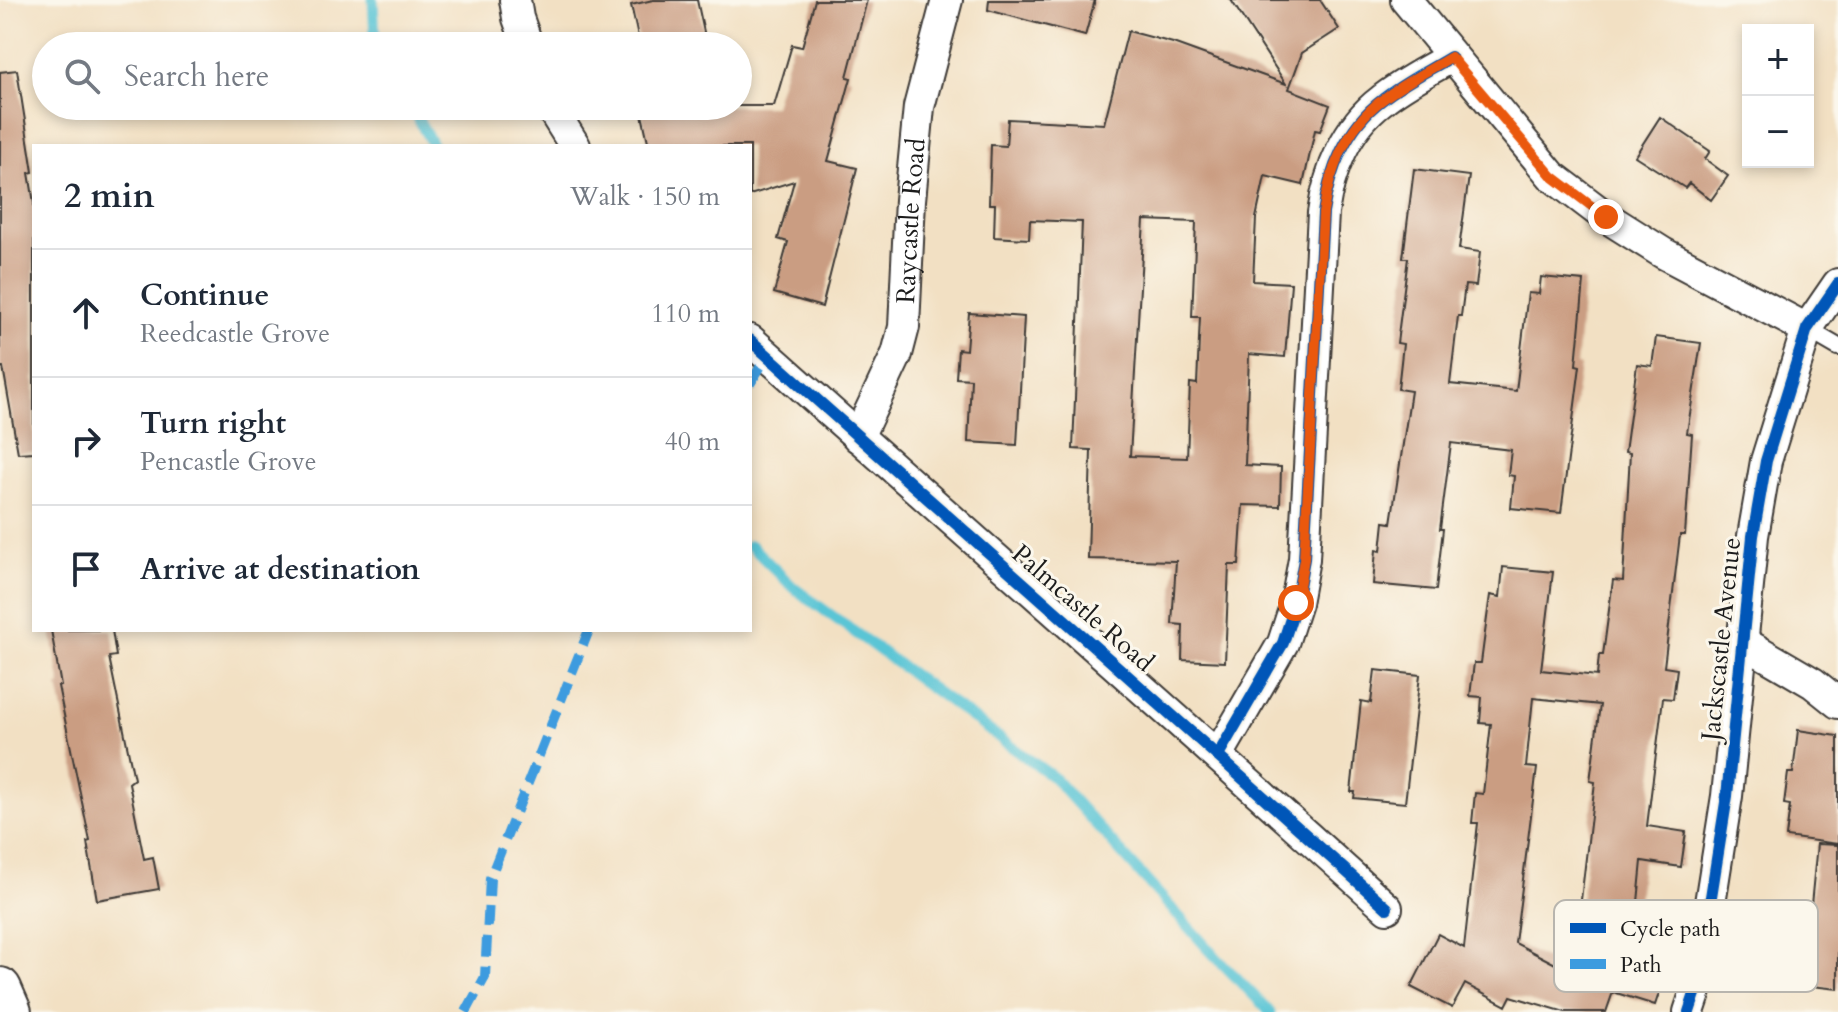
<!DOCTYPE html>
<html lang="en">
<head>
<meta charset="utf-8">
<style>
	body { margin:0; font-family:Cardo,serif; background:#f6f6f7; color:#1f2937 }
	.controls { position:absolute; right:24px; top:24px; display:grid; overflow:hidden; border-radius:0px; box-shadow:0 4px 12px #0003 }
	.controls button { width:72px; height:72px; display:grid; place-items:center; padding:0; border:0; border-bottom:2px solid #e0e1e3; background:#fff; color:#1f2937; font:40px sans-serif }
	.stop { position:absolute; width:24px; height:24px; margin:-18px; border:6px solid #ea580c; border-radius:50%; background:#fff }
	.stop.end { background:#ea580c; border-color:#fff; box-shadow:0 2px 8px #0008 }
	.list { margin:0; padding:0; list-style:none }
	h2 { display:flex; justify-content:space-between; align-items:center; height:104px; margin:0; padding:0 32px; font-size:34px }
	h2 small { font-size:26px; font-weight:400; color:#747a83 }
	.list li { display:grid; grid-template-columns:52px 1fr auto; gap:24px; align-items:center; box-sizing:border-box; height:128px; padding:0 32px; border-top:2px solid #e0e1e3 }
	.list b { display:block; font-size:30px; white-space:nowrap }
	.list p { margin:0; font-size:26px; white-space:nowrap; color:#747a83 }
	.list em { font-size:26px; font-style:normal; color:#747a83 }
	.icon { flex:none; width:44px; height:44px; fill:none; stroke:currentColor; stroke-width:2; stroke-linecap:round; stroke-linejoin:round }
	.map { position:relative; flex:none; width:1838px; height:1012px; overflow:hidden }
	.search { position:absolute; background:#fff; box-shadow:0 4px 12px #0003; left:32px; top:32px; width:720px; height:88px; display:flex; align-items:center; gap:20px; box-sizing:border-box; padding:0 28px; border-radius:44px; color:#747a83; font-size:30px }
	.panel { position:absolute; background:#fff; box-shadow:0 4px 12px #0003; left:32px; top:144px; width:720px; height:488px; border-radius:0px }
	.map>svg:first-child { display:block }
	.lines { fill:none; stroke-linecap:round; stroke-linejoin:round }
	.stream { stroke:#5ac5d5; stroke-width:11 }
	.building { fill:#ca9d82; fill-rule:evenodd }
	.lane-casing { stroke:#3c3935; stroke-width:20 }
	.street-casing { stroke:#3c3935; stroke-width:34 }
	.secondary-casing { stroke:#3c3935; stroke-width:46 }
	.lane { stroke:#fff; stroke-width:16 }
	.street { stroke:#fff; stroke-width:30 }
	.secondary { stroke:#fff; stroke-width:42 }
	.quiet { stroke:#3c9bdf; stroke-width:10; stroke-dasharray:20 10; stroke-linecap:butt }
	.cycleway-casing { stroke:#fbf7ec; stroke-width:17 }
	.cycleway { stroke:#0057b8; stroke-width:12 }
	.route { stroke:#ea580c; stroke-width:10 }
	.labels { text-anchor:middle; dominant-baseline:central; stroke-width:6; stroke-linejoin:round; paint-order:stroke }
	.street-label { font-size:26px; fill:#1c1c1c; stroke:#fbf7ec }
	.key { fill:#fbf7ec; stroke:#b8b5ae; stroke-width:2 }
	.key-label { font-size:22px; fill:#1c1c1c }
</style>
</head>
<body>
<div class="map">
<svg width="1838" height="1012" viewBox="0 0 1838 1012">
	<rect width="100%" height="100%" fill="#fbf7ec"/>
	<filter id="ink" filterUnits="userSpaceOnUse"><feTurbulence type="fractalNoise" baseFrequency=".0125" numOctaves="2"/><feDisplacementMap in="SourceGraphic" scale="16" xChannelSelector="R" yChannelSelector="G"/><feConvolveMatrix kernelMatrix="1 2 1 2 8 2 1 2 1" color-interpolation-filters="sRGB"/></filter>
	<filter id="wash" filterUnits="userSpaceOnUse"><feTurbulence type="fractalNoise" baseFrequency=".006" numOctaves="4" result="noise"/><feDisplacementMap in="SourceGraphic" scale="32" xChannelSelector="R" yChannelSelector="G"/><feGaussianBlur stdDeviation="1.8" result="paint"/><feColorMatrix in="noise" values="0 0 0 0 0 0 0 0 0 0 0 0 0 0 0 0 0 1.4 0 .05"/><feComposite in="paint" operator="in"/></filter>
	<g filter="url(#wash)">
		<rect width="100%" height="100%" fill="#f2e0c3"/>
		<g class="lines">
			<path class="stream" d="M373 0 375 37 379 46
				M411 106 433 146
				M750 545 794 588 1053 777 1211 952 1270 1012"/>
		</g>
		<g id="blocks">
			<path class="building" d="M653 0H697L707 46H640L631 5Z
				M815 0H867L847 77 851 78 828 161 857 168 822 307 774 293 788 242 778 239 794 181 750 195V146H649L640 106H774L792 45 802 47Z
				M989 0H1095L1085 36 988 10Z
				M1231 0H1320L1339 29 1302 53 1289 89 1330 105 1320 131 1315 130 1303 185 1265 176 1256 218 1253 281 1291 283 1285 357 1249 354 1245 465 1281 467 1280 506 1243 505 1239 565H1229L1225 662 1182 660 1183 625 1172 624 1176 561 1088 559 1091 450 1073 449 1082 222 1030 220 1029 239 994 237 995 204H989L991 145 1006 146 1008 119 1104 124 1128 31 1173 43 1286 84ZM1144 220 1196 222 1192 317H1200L1197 384 1190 383 1187 458 1130 456Z
				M17 70 33 172 29 173 34 203V452L18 453 3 367H0V72Z
				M1660 117 1710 151 1705 159 1728 176 1711 200 1689 183 1685 188 1635 156Z
				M1414 169 1469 176 1459 249 1480 252 1476 286 1465 285 1461 316H1458L1450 384 1516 391 1528 293 1539 294 1541 277 1584 281 1576 365 1580 366 1561 513 1511 508 1514 476 1508 475 1511 450 1451 443 1440 529H1443L1436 590 1373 584 1376 550 1381 551 1384 522 1391 523 1411 391 1398 389 1403 344 1397 343 1408 258H1403Z
				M969 313 1024 317 1017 445 968 442 971 379 956 378 958 349 966 350Z
				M1656 337 1701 343 1687 433 1692 434 1685 535H1680L1664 667 1677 669 1673 699 1663 698 1647 826 1686 832 1681 867 1642 861 1633 954 1668 966 1655 1005 1613 992 1606 1012H1565L1511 996 1506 1006 1465 984 1452 1008 1411 987 1438 934 1464 948 1478 823H1472L1475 793 1483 794 1491 724 1480 723 1482 697 1470 696 1474 663H1481L1490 595 1500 597 1503 567 1553 572 1541 670 1597 676 1599 655H1603L1613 580 1623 581 1630 453 1625 452 1637 364 1652 366ZM1533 698 1600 705 1590 781 1595 782 1578 925 1565 969 1515 943 1537 768 1526 767Z
				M51 630H112L116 656 109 657 134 779 129 783 144 859 153 857 159 889 97 900 87 842 90 841 58 686H61Z
				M1375 670 1420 675 1405 803 1354 798 1355 792H1351L1361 701 1371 703Z
				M1798 730 1838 736V844L1786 837 1790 805 1784 804 1788 773H1793Z
				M1817 844 1838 845V989L1802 985 1804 962 1792 961 1795 923 1809 925Z"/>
		</g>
	</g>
	<g filter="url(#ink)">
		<use href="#blocks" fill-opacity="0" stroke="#3c3935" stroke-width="2"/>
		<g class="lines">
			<defs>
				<path id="lane" d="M1807 329 1838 347"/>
				<g id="street">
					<path d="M515 0 518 18 528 46"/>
					<path d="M1406 0 1552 176 1606 217 1663 253 1807 329"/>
					<path d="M550 106 575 146"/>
					<path d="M750 340C962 530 1176 717 1387 908"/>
					<path id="s1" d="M858 437 897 354 904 327 910 200 919 107 947 0"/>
					<path d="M1743 642 1813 683 1838 703"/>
					<path d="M1218 755 1283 643 1296 603 1304 559 1323 213C1329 171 1346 127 1382 100 1403 83 1428 71 1451 57"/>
					<path d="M1689 1012 1696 991 1727 796 1753 536 1766 461 1807 329 1838 284"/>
				</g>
				<path id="secondary" d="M0 989 10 1012"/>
			</defs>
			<use href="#lane" class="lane-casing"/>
			<use href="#street" class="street-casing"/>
			<use href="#secondary" class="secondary-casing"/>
			<use href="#lane" class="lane"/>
			<use href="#street" class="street"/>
			<use href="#secondary" class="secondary"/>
			<path class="quiet" d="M750 384 767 356
				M466 1012 485 977 490 878 589 630"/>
			<defs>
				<path id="cycleway" d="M750 340C962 530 1176 717 1387 908
					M1218 755 1283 643 1296 603 1304 559 1323 213C1329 171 1346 127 1382 100 1403 83 1428 71 1451 57
					M1689 1012 1696 991 1727 796 1753 536 1766 461 1807 329 1838 284"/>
			</defs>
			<use href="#cycleway" class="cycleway-casing"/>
			<use href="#cycleway" class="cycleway"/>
		</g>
	</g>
	<g class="lines" filter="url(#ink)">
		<path class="route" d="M1296 603 1304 559 1323 213C1329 171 1346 127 1382 100 1403 83 1428 71 1451 57L1552 176 1606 217"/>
	</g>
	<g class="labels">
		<g class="street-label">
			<text stroke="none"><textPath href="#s1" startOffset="226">Raycastle Road</textPath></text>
			<text transform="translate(1083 608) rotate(41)">Palmcastle Road</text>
			<text transform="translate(1721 639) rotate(-84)">Jackscastle Avenue</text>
		</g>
	</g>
	<rect x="1554" y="900" width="264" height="92" rx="12" class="key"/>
	<rect x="1570" y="923" width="36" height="10" fill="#0057b8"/>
	<rect x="1570" y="959" width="36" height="10" fill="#3c9bdf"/>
	<g class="key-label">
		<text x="1620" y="936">Cycle path</text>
		<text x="1620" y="972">Path</text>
	</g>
</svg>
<div class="controls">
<button>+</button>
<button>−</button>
</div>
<div class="stop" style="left:1296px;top:603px"></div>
<div class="stop end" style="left:1606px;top:217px"></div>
<div class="search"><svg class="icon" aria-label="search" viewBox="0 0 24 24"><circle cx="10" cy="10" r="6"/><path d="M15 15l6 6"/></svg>Search here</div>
<section class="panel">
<h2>2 min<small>Walk · 150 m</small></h2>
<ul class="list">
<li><svg class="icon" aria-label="ahead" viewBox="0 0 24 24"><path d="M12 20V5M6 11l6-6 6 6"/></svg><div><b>Continue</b><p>Reedcastle Grove</p></div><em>110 m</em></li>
<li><svg class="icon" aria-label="right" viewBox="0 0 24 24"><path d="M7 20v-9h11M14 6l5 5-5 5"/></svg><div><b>Turn right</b><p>Pencastle Grove</p></div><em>40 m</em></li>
<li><svg class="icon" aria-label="arrive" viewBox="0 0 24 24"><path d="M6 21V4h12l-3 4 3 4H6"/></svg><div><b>Arrive at destination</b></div></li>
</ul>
</section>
</div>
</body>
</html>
